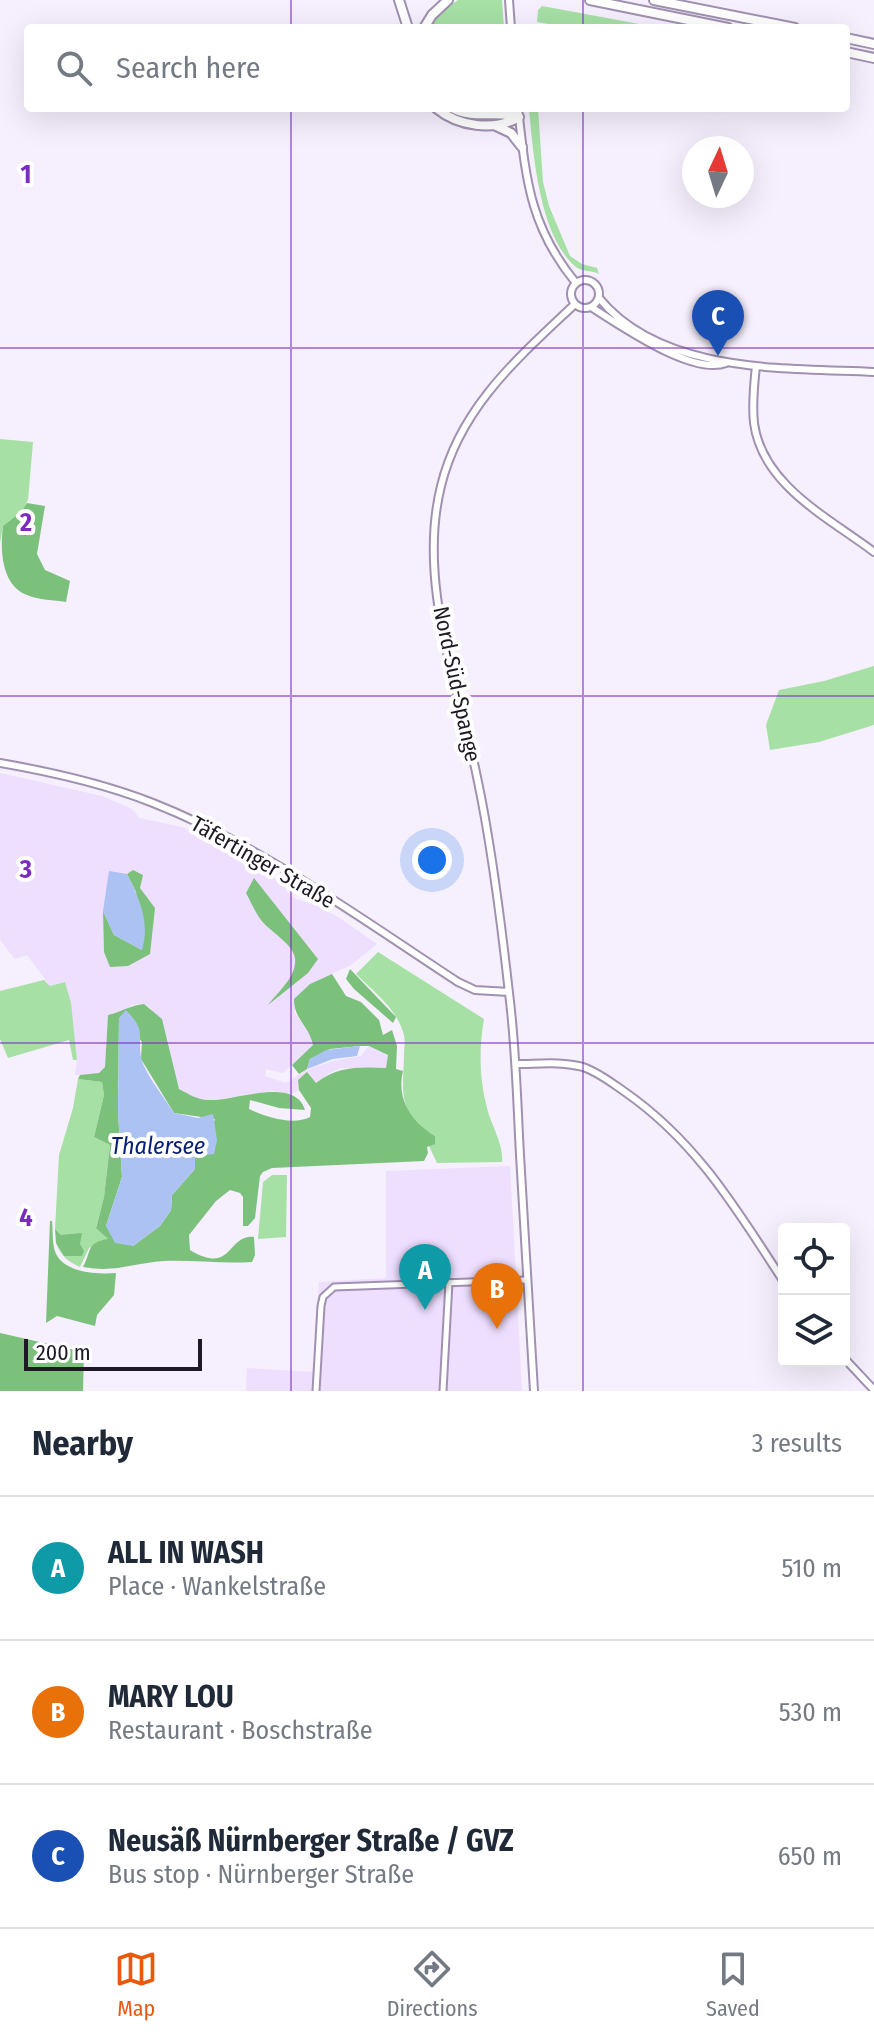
<!DOCTYPE html>
<html lang="en">
<head>
<meta charset="utf-8">
<style>
	body { margin:0; font-family:"Fira Sans Condensed",sans-serif; background:#f6f6f7; color:#1f2937 }
	.controls { position:absolute; right:24px; bottom:24px; display:grid; overflow:hidden; border-radius:8px; box-shadow:0 8px 32px #0002 }
	.controls button { width:72px; height:72px; display:grid; place-items:center; padding:0; border:0; border-bottom:2px solid #e0e1e3; background:#fff; color:#1f2937; font:40px sans-serif }
	.compass { position:absolute; left:682px; top:136px; width:72px; height:72px; border-radius:50%; background:#fff; box-shadow:0 8px 32px #0002; rotate:4deg }
	.scale { position:absolute; left:24px; bottom:20px; width:178px; box-sizing:border-box; padding-left:8px; border:4px solid #1f1925; border-top:0; font-size:22px; line-height:28px; white-space:nowrap; color:#1f1925; -webkit-text-stroke:6px #fff; paint-order:stroke }
	.you { position:absolute; left:432px; top:860px; width:28px; height:28px; margin:-20px; border:6px solid #fff; border-radius:50%; background:#1a73e8; box-shadow:0 0 0 12px #1a73e833 }
	.badge { display:grid; place-items:center; width:52px; height:52px; border-radius:50%; background:#ea580c; color:#fff; font-size:26px; font-weight:700 }
	.pin { position:absolute; translate:-50% -66px; filter:drop-shadow(0 2px 4px #0008) }
	.pin::after { content:''; position:absolute; top:42px; width:28px; height:24px; background:inherit; clip-path:polygon(0 0,100% 0,50% 100%) }
	.list { margin:0; padding:0; list-style:none }
	h2 { display:flex; justify-content:space-between; align-items:center; height:104px; margin:0; padding:0 32px; font-size:34px }
	h2 small { font-size:26px; font-weight:400; color:#747a83 }
	.list li { display:grid; grid-template-columns:52px 1fr auto; gap:24px; align-items:center; box-sizing:border-box; height:144px; padding:0 32px; border-top:2px solid #e0e1e3 }
	.list b { display:block; font-size:30px; white-space:nowrap }
	.list p { margin:0; font-size:26px; white-space:nowrap; color:#747a83 }
	.list em { font-size:26px; font-style:normal; color:#747a83 }
	.icon { flex:none; width:44px; height:44px; fill:none; stroke:currentColor; stroke-width:2; stroke-linecap:round; stroke-linejoin:round }
	.map { position:relative; flex:none; width:874px; height:1391px; overflow:hidden }
	.search { position:absolute; background:#fff; box-shadow:0 8px 32px #0002; left:24px; right:24px; top:24px; height:88px; display:flex; align-items:center; gap:20px; box-sizing:border-box; padding:0 28px; border-radius:8px; color:#747a83; font-size:30px }
	.sheet { height:536px; background:#fff }
	nav { display:flex; justify-content:space-around; align-items:center; box-sizing:border-box; height:112px; border-top:2px solid #e0e1e3; background:#fff; font-size:22px; color:#747a83 }
	nav a { display:grid; justify-items:center; gap:4px }
	nav .on { color:#ea580c }
	.map>svg:first-child { display:block }
	.built { fill:#eedeff }
	.green { fill:#a6e0a5 }
	.forest { fill:#7cc17b; fill-rule:evenodd }
	.water { fill:#abc2f2 }
	.lines { fill:none; stroke-linecap:round; stroke-linejoin:round }
	.street-casing { stroke:#a191b1; stroke-width:9 }
	.secondary-casing { stroke:#a191b1; stroke-width:10 }
	.highway-casing { stroke:#a191b1; stroke-width:12 }
	.street { stroke:#fff; stroke-width:5 }
	.secondary { stroke:#fff; stroke-width:6 }
	.highway { stroke:#fff; stroke-width:8 }
	.grid { fill:none; stroke:#7b2cbf; stroke-width:2; stroke-opacity:0.55 }
	.labels { text-anchor:middle; dominant-baseline:central; stroke-width:8; stroke-linejoin:round; paint-order:stroke }
	.street-label { font-size:22px; fill:#1f1925; stroke:#fff }
	.water-label { font-size:24px; font-style:italic; fill:#061e76; stroke:#fff }
	.grid-label { font-size:26px; text-anchor:middle; font-weight:bold; fill:#7b2cbf; stroke:#fff; stroke-width:8; stroke-linejoin:round; paint-order:stroke }
</style>
</head>
<body>
<div class="map">
<svg width="874" height="1391" viewBox="0 0 874 1391">
	<rect width="100%" height="100%" fill="#f6effd"/>
	<path class="built" d="M0 773 102 796 132 809 139 818 182 827 233 850 285 885 286 891 296 899 318 906 338 917 377 944 351 965 310 984 294 1012 311 1035 313 1045 283 1073 266 1069 265 1076 286 1083 306 1070 333 1061 361 1056 369 1046 388 1055 386 1068H341L328 1074 316 1083 307 1073 298 1080 299 1090 292 1094 272 1091 213 1100 198 1099 179 1089 167 1046 168 1040 151 1008 144 1004 132 1005 126 1010 108 1015 105 1067 99 1073 88 1076 75 1075 77 1060 65 982 50 986 27 955 15 959 0 940Z
		M510 1166 522 1391H246L247 1368 313 1372 319 1282 386 1278V1171Z"/>
	<path class="green" d="M458 0H502L504 28H430L440 13Z
		M542 6 661 28H572L537 22 538 10Z
		M529 108H538L543 182 549 206 570 256 582 264 597 268 599 274C592 270 582 272 576 267 539 237 533 152 529 108Z
		M0 439 33 442 28 500 22 512 3 526 0 543Z
		M874 666V725L819 742 770 750 766 725 779 690 824 681Z
		M378 952 484 1019C479 1049 479 1078 487 1108 491 1125 504 1145 502 1162L437 1163 429 1146 435 1136C397 1113 403 1095 404 1056 404 1048 406 1039 403 1032 396 1008 373 991 356 974Z
		M44 980 50 986 65 982 71 1003 77 1060H73L69 1040 8 1058 0 1039V991Z
		M78 1079 102 1082 104 1095 94 1137 110 1145 104 1197 96 1227 109 1240 89 1248 80 1267C68 1262 60 1255 56 1243L64 1256 61 1235 55 1229 59 1155 73 1108Z
		M272 1175H287L286 1237 258 1239 263 1182Z"/>
	<path class="forest" d="M27 503 45 506 37 554 45 570 70 581 66 602C54 600 39 600 27 595 1 585 0 549 3 526L21 512Z
		M133 870 143 875 140 888 155 908 150 954 128 966 110 967 104 952 103 911 114 935 142 950 136 892 127 874Z
		M254 878 318 959 308 973 268 1005C277 993 294 979 295 963 298 946 271 933 261 920 255 912 251 902 246 893Z
		M350 969 396 1017 393 1023 354 989 346 979Z
		M332 974 346 996 361 1002 379 1020 383 1035 392 1030 397 1046 396 1069 403 1071C396 1100 412 1122 435 1136V1144L427 1147 428 1153 424 1161 272 1168 263 1172 260 1176 255 1218 248 1226H243V1197L240 1193 230 1190 216 1201 189 1235 190 1250C233 1276 227 1234 254 1237L255 1255 252 1262C223 1264 193 1260 164 1261 132 1263 116 1273 83 1267 92 1250 86 1243 108 1239L96 1228 104 1197 110 1145 94 1137 104 1095 102 1082 78 1079 80 1075 99 1073 105 1067 108 1015C121 1012 131 1005 144 1004L162 1019 179 1089C189 1094 197 1100 209 1100 234 1101 295 1076 305 1110L279 1108 250 1100 249 1109C265 1117 293 1126 310 1117L311 1108 299 1090 298 1080 307 1072 316 1083C338 1066 359 1067 386 1068L388 1055 369 1046H360L330 1049 310 1059 307 1069 299 1074 292 1065 313 1045C309 1025 294 1020 294 999L310 984ZM123 1016 142 1042 141 1059 174 1113 215 1119 202 1155 195 1156V1169L172 1195 171 1210 160 1226 133 1246 106 1226 122 1177 118 1112 119 1018Z
		M50 1221H52C53 1230 52 1239 54 1248 59 1272 95 1275 116 1273L114 1295 97 1315 95 1326 57 1316 46 1323Z
		M55 1229 61 1235 82 1233 80 1244 84 1251 82 1256H64L56 1243Z
		M0 1333 84 1352 83 1391H0Z"/>
	<path class="water" d="M109 871 127 874C140 900 150 922 142 950L114 935 103 911Z
		M126 1010C147 1032 137 1032 141 1057 143 1071 166 1100 174 1113L198 1118 213 1114 217 1140 214 1154 195 1156V1169L172 1195 171 1210 160 1226 133 1246 115 1243 106 1226 122 1177 118 1112 119 1018Z
		M360 1046 357 1056 333 1059 307 1069 310 1059 326 1050Z"/>
	<g class="lines">
		<defs>
			<path id="street" d="M316 1391 321 1306 323 1297 334 1287 527 1280
				M443 1391 449 1282"/>
			<path id="secondary" d="M509 0 511 28
				M518 108C526 178 529 226 576 283
				M571 294a14 14 0 1 1 28 0a14 14 0 1 1-28 0Z
				M599 298C661 374 785 368 874 372
				M591 307C620 325 692 376 726 363
				M756 366C754 384 752 405 754 423 762 485 829 518 874 552
				M0 763C52 772 105 784 153 803 262 846 360 918 458 982L475 990 509 992
				M516 1064C538 1064 561 1061 583 1067 598 1072 612 1083 625 1092 697 1142 737 1210 784 1282
				M844 1358 874 1390
				M534 1391C530 1312 524 1234 520 1155 517 1101 516 1047 509 993 501 921 492 847 477 777 458 684 417 582 441 486 460 407 518 358 575 304"/>
			<path id="highway" d="M399 0 408 28
				M590 0 728 28
				M654 0 795 28
				M424 28 432 15 448 0
				M846 38 874 44
				M846 52 874 58
				M436 108C458 126 493 132 519 117
				M452 108C474 120 497 110 519 117
				M496 126 511 133 522 147"/>
		</defs>
		<use href="#street" class="street-casing"/>
		<use href="#secondary" class="secondary-casing"/>
		<use href="#highway" class="highway-casing"/>
		<use href="#street" class="street"/>
		<use href="#secondary" class="secondary"/>
		<use href="#highway" class="highway"/>
	</g>
	<path class="grid" d="M291 0V28M583 0V28M291 108V1391M583 108V1391M0 348H874M0 696H874M0 1043H874"/>
	<g class="labels">
		<g class="street-label">
			<text transform="translate(457 684) rotate(78)">Nord-Süd-Spange</text>
			<text transform="translate(263 862) rotate(30)">Täfertinger Straße</text>
		</g>
		<g class="water-label">
			<text x="158" y="1146">Thalersee</text>
		</g>
	</g>
	<g class="grid-label">
		<text x="26" y="183">1</text>
		<text x="26" y="531">2</text>
		<text x="26" y="878">3</text>
		<text x="26" y="1226">4</text>
	</g>
</svg>
<div class="controls">
<button><svg class="icon" aria-label="locate" viewBox="0 0 24 24"><circle cx="12" cy="12" r="6"/><path d="M12 2v4M12 18v4M2 12h4M18 12h4"/></svg></button>
<button><svg class="icon" aria-label="layers" viewBox="0 0 24 24"><path d="M12 4l9 5-9 5-9-5zM3 14l9 5 9-5"/></svg></button>
</div>
<svg class="compass" viewBox="-18 -18 36 36"><path d="M0-13l5 13h-10z" fill="#e53935"/><path d="M0 13l5-13h-10z" fill="#747a83"/></svg>
<div class="scale">200 m</div>
<div class="you"></div>
<div class="pin badge" style="left:425px;top:1310px;background:#0f9aa8">A</div>
<div class="pin badge" style="left:497px;top:1329px;background:#e8710a">B</div>
<div class="pin badge" style="left:718px;top:356px;background:#1a4fb4">C</div>
<div class="search"><svg class="icon" aria-label="search" viewBox="0 0 24 24"><circle cx="10" cy="10" r="6"/><path d="M15 15l6 6"/></svg>Search here</div>
</div>
<section class="sheet">
<h2>Nearby<small>3 results</small></h2>
<ul class="list">
<li><span class="badge" style="background:#0f9aa8">A</span><div><b>ALL IN WASH</b><p>Place · Wankelstraße</p></div><em>510 m</em></li>
<li><span class="badge" style="background:#e8710a">B</span><div><b>MARY LOU</b><p>Restaurant · Boschstraße</p></div><em>530 m</em></li>
<li><span class="badge" style="background:#1a4fb4">C</span><div><b>Neusäß Nürnberger Straße / GVZ</b><p>Bus stop · Nürnberger Straße</p></div><em>650 m</em></li>
</ul>
</section>
<nav>
<a class="on"><svg class="icon" aria-label="map" viewBox="0 0 24 24"><path d="M3 6l6-2 6 2 6-2v14l-6 2-6-2-6 2zM9 4v14M15 6v14"/></svg>Map</a>
<a><svg class="icon" aria-label="directions" viewBox="0 0 24 24"><path d="M12 3l9 9-9 9-9-9zM9 14v-3h6M13 9l2 2-2 2"/></svg>Directions</a>
<a><svg class="icon" aria-label="saved" viewBox="0 0 24 24"><path d="M7 4h10v16l-5-4-5 4z"/></svg>Saved</a>
</nav>
</body>
</html>
